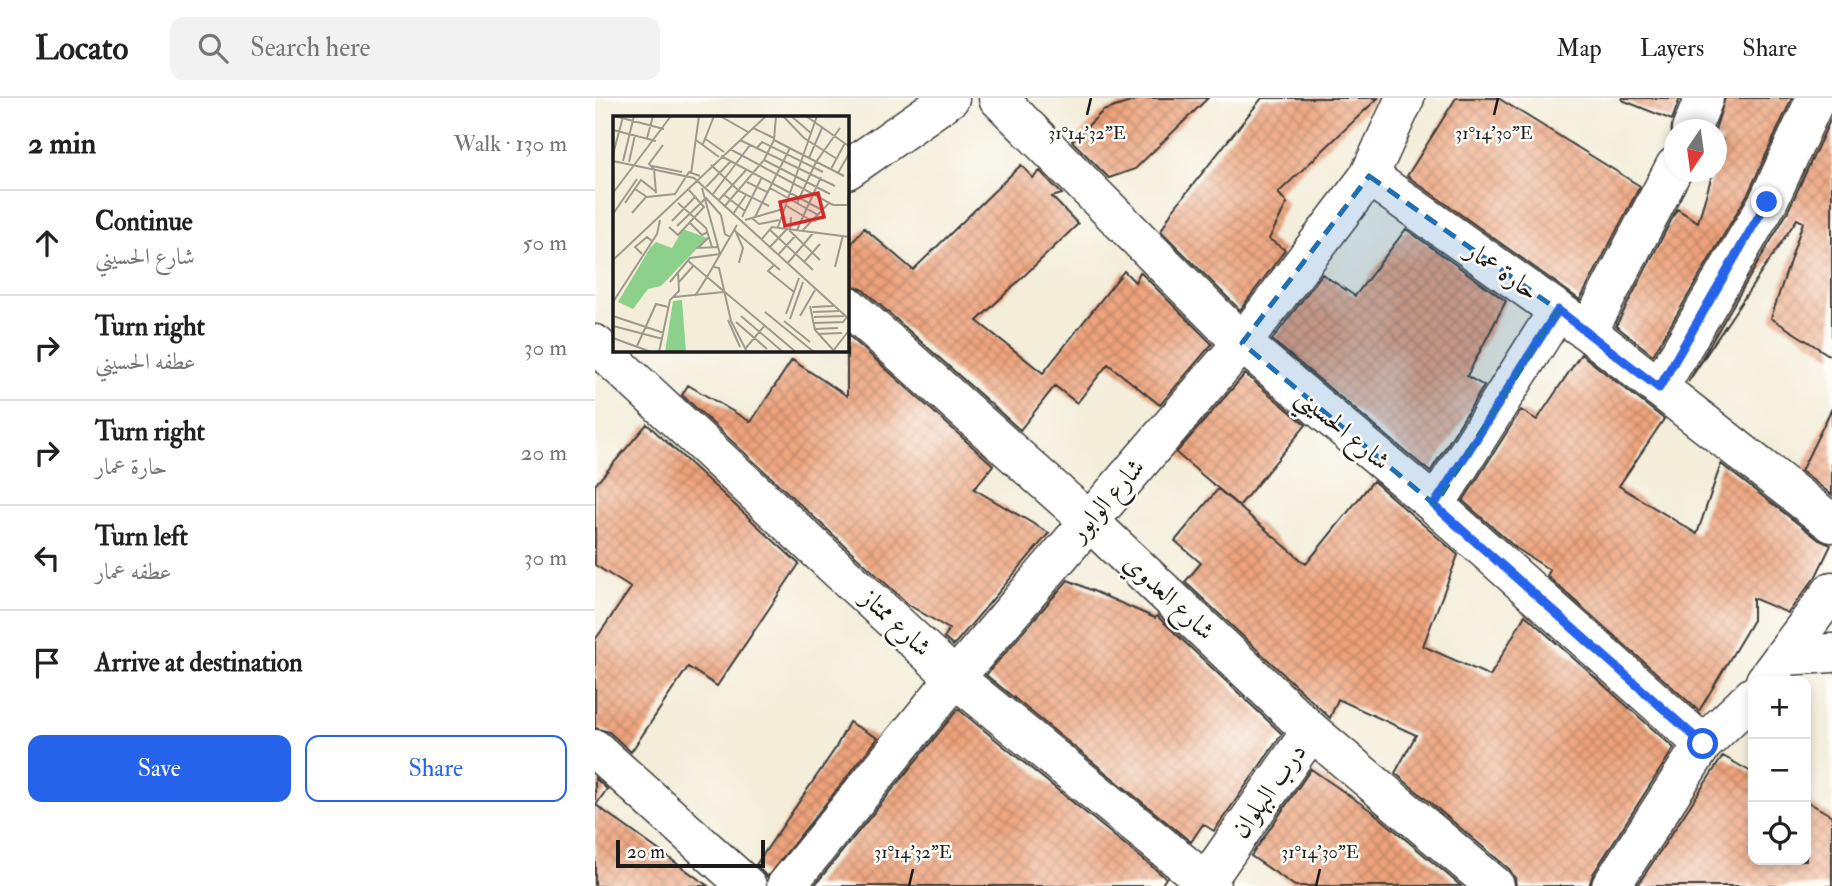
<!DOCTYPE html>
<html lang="en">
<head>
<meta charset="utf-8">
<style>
	body { margin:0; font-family:"IM FELL Double Pica",Amiri,serif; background:#f2f2f2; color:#222 }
	.controls { position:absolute; right:21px; bottom:21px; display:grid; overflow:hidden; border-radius:14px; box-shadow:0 4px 10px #0003 }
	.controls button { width:63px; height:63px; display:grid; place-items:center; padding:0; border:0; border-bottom:2px solid #e0e0e0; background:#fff; color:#222; font:35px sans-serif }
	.compass { position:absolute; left:1069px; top:21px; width:63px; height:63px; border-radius:50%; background:#fff; box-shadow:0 4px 10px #0003; rotate:193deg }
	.scale { position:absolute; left:21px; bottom:18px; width:149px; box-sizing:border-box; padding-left:7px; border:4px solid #1c1c1c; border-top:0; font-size:19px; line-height:24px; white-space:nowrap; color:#1c1c1c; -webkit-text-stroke:5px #fdfcf7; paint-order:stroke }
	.stop { position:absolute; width:21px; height:21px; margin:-16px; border:5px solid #2563eb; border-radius:50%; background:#fff }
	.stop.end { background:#2563eb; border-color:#fff; box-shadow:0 2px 7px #0008 }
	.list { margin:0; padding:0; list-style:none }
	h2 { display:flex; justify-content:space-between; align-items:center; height:91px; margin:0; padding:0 28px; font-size:30px }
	h2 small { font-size:23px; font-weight:400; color:#767676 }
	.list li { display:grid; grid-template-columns:46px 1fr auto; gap:21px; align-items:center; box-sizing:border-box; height:105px; padding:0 28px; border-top:2px solid #e0e0e0 }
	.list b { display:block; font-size:26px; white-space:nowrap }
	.list p { margin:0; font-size:23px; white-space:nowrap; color:#767676 }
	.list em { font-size:23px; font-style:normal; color:#767676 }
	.actions { display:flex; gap:14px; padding:21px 28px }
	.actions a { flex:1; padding:16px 0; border:2px solid #2563eb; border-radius:14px; text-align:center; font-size:24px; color:#2563eb }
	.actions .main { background:#2563eb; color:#fff }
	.icon { flex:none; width:38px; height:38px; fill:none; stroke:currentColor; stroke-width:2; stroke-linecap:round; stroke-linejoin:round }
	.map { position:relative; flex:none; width:1237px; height:788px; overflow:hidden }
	header { display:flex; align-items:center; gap:42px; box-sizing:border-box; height:98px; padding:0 35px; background:#fff; border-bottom:2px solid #e0e0e0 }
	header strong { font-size:33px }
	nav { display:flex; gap:38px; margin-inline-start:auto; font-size:24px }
	.search { width:490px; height:63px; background:#f2f2f2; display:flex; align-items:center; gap:18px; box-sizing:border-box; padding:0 24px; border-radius:14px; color:#767676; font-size:26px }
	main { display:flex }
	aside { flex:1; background:#fff }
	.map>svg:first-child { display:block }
	.building { fill:url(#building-cross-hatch) }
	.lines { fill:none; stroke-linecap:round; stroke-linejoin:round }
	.minor-casing { stroke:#3c3b38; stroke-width:41 }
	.minor { stroke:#fff; stroke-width:38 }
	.route { stroke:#2563eb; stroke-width:9 }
	.marked { fill:#1f6fb2; fill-opacity:0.2; stroke:#1f6fb2; stroke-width:5; stroke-dasharray:14 9; stroke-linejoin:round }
	.ticks { fill:none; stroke:#1c1c1c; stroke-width:2.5 }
	.labels { text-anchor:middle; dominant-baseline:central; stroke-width:5; stroke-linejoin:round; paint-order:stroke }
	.street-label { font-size:26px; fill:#1c1c1c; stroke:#fdfcf7 }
	.inset-road { fill:none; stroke:#9d998d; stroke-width:2 }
	.view { fill:#d62828; fill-opacity:0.15; stroke:#d62828; stroke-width:3.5 }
	.inset-edge { fill:none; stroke:#1c1c1c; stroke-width:3.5 }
	.ticks-label { font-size:18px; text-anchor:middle; fill:#1c1c1c; stroke:#fdfcf7; stroke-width:5; stroke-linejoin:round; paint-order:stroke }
</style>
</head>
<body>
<header>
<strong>Locato</strong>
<div class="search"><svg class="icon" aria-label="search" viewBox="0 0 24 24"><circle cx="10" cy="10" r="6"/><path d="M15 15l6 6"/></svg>Search here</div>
<nav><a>Map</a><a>Layers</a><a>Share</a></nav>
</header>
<main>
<aside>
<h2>2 min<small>Walk · 130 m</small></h2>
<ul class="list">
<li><svg class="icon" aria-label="ahead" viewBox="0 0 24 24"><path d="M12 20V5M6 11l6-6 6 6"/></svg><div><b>Continue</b><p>شارع الحسيني</p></div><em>50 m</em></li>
<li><svg class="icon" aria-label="right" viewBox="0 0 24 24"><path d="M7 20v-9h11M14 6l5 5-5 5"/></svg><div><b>Turn right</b><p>عطفه الحسيني</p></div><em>30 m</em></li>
<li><svg class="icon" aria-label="right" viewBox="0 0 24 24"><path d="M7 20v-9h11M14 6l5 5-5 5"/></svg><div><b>Turn right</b><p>حارة عمار</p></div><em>20 m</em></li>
<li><svg class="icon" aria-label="left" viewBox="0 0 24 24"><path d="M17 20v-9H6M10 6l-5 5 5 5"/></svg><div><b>Turn left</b><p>عطفه عمار</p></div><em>30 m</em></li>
<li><svg class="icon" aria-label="arrive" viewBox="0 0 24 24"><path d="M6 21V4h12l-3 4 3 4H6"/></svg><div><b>Arrive at destination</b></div></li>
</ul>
<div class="actions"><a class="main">Save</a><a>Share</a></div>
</aside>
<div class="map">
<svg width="1237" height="788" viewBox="0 0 1237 788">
	<defs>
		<pattern id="building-cross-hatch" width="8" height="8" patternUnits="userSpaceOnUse" patternTransform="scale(1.75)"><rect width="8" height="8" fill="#eea37c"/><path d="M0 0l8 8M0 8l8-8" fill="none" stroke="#c08465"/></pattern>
	</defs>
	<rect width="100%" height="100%" fill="#fdfcf7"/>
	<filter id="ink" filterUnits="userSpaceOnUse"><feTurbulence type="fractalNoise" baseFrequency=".0143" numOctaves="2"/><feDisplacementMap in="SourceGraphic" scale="14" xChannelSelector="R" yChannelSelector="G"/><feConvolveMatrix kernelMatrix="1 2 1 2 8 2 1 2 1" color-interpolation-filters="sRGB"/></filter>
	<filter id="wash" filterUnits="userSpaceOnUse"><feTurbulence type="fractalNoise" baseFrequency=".00686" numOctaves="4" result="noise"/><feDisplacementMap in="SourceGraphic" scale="28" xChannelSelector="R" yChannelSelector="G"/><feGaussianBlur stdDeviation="1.57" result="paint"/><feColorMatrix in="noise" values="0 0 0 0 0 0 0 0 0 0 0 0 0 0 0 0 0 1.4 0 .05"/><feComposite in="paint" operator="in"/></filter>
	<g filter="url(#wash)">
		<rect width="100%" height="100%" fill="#f3edd9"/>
		<g id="blocks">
			<path class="building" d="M547 0H613L540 71 514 80 477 43 508 13Z
				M667 0H783L683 95 692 105 674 141 690 152 645 212 566 133 577 113Z
				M861 0H903L1045 88 985 202 812 78Z
				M1027 0H1085L1077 22 1027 2Z
				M1130 0H1197L1154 94 1058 257 1021 228 1082 111 1103 124 1118 74H1122V60L1127 42 1122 40 1120 32Z
				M1237 18V259L1176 220 1208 124 1202 121 1093 284 1192 115Z
				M426 67 438 80 445 73 467 96 457 99 483 126 382 223 448 275 529 173 540 184 545 174 617 246 565 307 513 266 482 305 460 288 425 332 267 191 252 186V151L269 130 318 172Z
				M811 131 911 203 872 278 889 288 835 374 677 242 727 176 760 198Z
				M252 236 398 367 379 391 454 435 358 548 349 540 354 531 314 507 87 297 93 287 156 324 197 262 252 298Z
				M986 256 1069 321 1024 388 1102 436 1126 366 1224 442 1236 447 1221 478 1193 515 1158 500V522L1104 613 952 478 955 472 921 450 868 403 926 312 942 322Z
				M650 276 711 327 644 408 581 355Z
				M1237 310V397L1206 373Z
				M52 326 204 466 122 588 93 569 36 654 14 634 0 630V542L36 490 0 467V387Z
				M778 383 863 457 828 548 895 578 930 517 1079 650 998 776 994 788H921L920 780 914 771 800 675 821 637 743 601 735 620 590 484 606 465 580 443 623 391 711 466Z
				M473 482 560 520 562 518 687 636 619 733 608 726 596 744 391 577Z
				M363 611 571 780 566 788H219Z
				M254 624 283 640 172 779 161 767 240 651Z
				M1128 658 1158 675V762H1211V703L1237 718V788H1042Z
				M716 671 778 714 866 788H700L656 758Z
				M0 680 12 691 1 707 113 788H0Z"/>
		</g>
	</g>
	<g filter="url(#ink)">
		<use href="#blocks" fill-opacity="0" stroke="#3c3b38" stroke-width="2"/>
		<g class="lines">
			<defs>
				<path id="minor" d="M403 0 647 245 840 407 1108 646
					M1096 32 1109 0
					M252 72 355 0
					M774 78 993 234 1237 425
					M252 207 494 423 716 633 900 788
					M993 234 1080 68
					M0 246 360 580 616 788
					M1064 290 1173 104 1221 0
					M840 407 963 212
					M1190 558 1237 555
					M1170 583 1237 493
					M0 651 152 788
					M191 788 360 580 647 245 774 78 810 0
					M608 788 716 633
					M1016 788 1108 646 1158 598"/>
			</defs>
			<use href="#minor" class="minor-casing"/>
			<use href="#minor" class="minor"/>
		</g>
	</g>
	<g class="lines" filter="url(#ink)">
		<path class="route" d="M1108 646 839 407 963 212 1064 290 1172 104"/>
	</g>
	<path class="marked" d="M774 78 963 212 840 407 647 245Z"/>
	<path class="ticks" d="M492 17 496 0M899 17 903 0M314 788 318 771M721 788 725 771"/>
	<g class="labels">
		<g class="street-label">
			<text transform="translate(907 173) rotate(35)">حارة عمار</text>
			<text transform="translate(748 331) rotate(40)">شارع الحسيني</text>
			<text transform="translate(512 402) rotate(-49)">شارع الوابور</text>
			<text transform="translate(574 499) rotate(43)">شارع العدوي</text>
			<text transform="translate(301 525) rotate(43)">شارع ممتاز</text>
			<text transform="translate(674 693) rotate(-55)">درب البهلوان</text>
		</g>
	</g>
	<g transform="translate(18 18)">
		<rect width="236" height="236" fill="#f3edd9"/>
		<path d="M70 113 94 122 48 170 35 173 20 193 5 186 37 132 43 126 59 132ZM69 184 73 236H52L60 185Z" fill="#8bd18b"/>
		<path class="inset-road" d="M1 0 51 13M107 0 135 16M170 0 191 22 224 43M178 0 198 17M193 0 237 31M140 12 161 22M0 14 43 25M34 22 40 0M91 22 111 36M83 24 106 41M127 24 222 70M161 24 231 60M90 28 101 0M144 32 149 26 210 56M117 33 220 89H237M0 38 10 1M108 40 209 94M196 42 209 12M151 44 217 78M0 45 81 62 237 204M10 45 21 0M16 46 22 19M98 49 126 75 156 90M39 50 69 56M218 53 232 27M225 57 237 36M78 58 86 0M134 66 154 76M93 71 118 45M89 72 107 138M157 72 205 99M22 73 34 81 62 78 76 56 87 60M0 77 58 0M43 77 41 53 36 48 50 29M100 78 137 29M110 78 132 95M105 85 134 53M12 87 28 64 42 75M65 87 93 112 99 131M184 87 203 46 227 12M172 89 199 105M235 89 237 57M111 91 151 44 161 24 163 0M19 97 33 81M0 98 24 63M120 98 133 79M129 101 149 61M142 101 177 32M178 101 177 115 207 144M139 102 146 108 166 104M132 104 170 93M59 105 83 80M77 107 89 119 95 116M64 110 93 82 108 99 112 118 117 121M56 111 65 119 91 91 76 74M165 111 204 0M122 114 130 132 126 147M157 114 200 154M184 114 208 61M190 114 216 87M122 115 167 154M96 121 85 132 106 131M148 124 159 111 237 121M156 132 174 113M29 138 22 131 34 121 39 125M165 139 183 119M0 144 153 0M74 144 94 161 124 109M191 146 207 128M174 148 201 116M161 149 155 155 181 176M101 151 106 152 118 205 134 236M222 151 230 119M57 166 77 142 107 138M66 166 81 149M82 180 94 161 183 236M61 181 111 176M0 186 44 118 47 104M197 190 202 214 222 236M199 191 220 190M152 196 201 236M200 196 226 195M173 198 186 162M0 200 51 217M128 200 170 236M187 200 202 174M201 201 231 200M177 203 190 166M115 204 127 231M171 205 197 226M123 206 154 233M201 207 230 206 233 202M0 210 50 223M202 213 225 212M205 218 229 217M0 222 38 236M24 230 43 188 55 191M132 233 152 209M220 235 237 213M46 236 57 184 66 175 65 156"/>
		<path class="view" d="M205 77 211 101 172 110 167 86Z"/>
		<rect width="236" height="236" class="inset-edge"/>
	</g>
	<g class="ticks-label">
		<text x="492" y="41">31°14'32"E</text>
		<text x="899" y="41">31°14'30"E</text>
		<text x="318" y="760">31°14'32"E</text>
		<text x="725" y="760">31°14'30"E</text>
	</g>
</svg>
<div class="controls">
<button>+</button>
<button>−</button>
<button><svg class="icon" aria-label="locate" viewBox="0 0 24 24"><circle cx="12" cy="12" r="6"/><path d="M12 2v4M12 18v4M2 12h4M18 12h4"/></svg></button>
</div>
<svg class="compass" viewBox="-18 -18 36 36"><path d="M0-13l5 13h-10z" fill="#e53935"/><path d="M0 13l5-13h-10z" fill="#767676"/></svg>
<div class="scale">20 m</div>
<div class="stop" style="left:1108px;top:646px"></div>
<div class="stop end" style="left:1172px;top:104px"></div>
</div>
</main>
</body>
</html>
